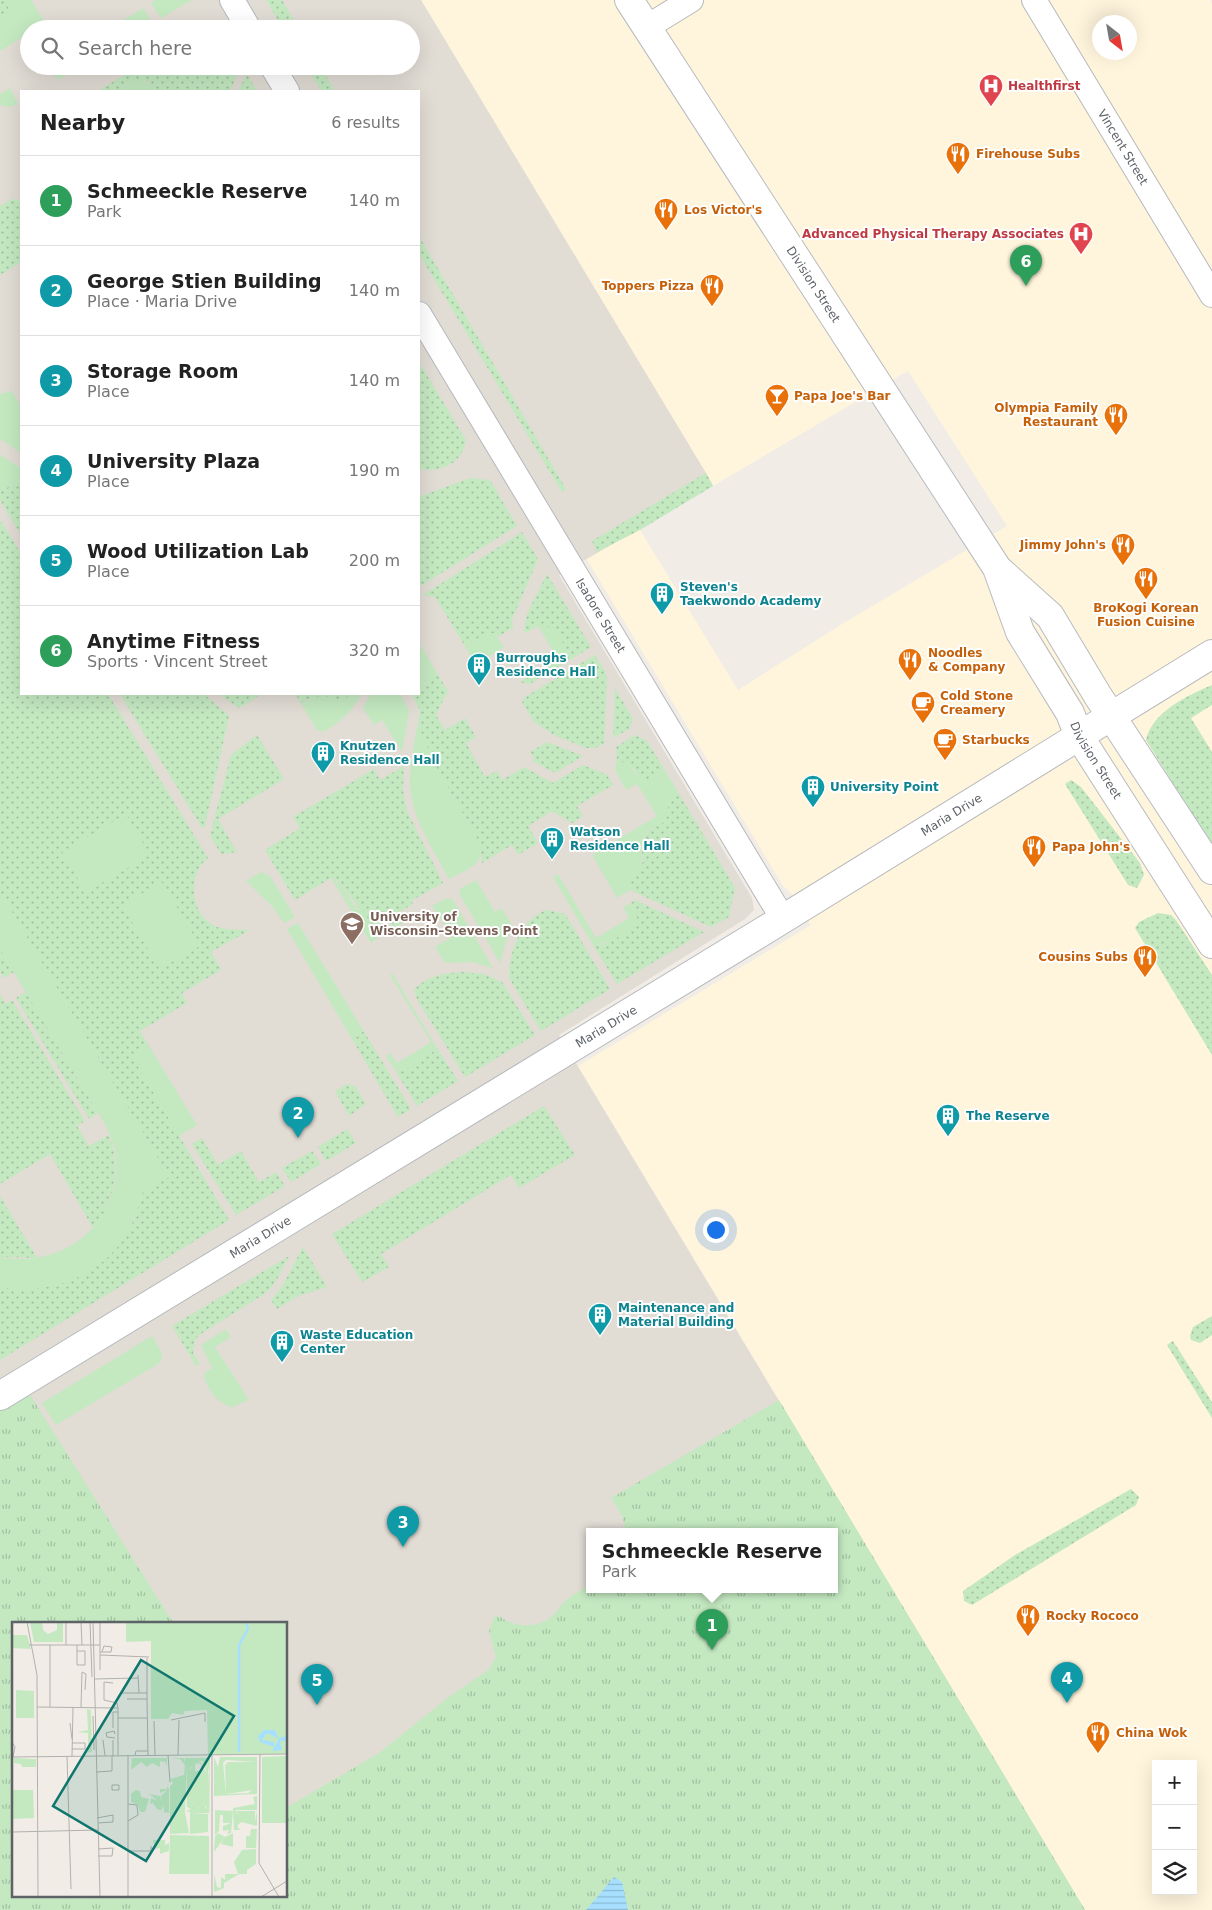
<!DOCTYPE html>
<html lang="en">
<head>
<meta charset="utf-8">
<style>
	body { margin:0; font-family:"DejaVu Sans",sans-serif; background:#f6f6f6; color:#222 }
	.controls { position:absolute; right:15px; bottom:15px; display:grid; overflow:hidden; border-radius:0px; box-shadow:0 5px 20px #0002 }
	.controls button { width:45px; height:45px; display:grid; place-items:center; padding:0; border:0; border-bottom:1px solid #e0e0e0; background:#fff; color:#222; font:25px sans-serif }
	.compass { position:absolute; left:1092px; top:15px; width:45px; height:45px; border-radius:50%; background:#fff; box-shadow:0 5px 20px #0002; rotate:149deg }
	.you { position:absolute; left:715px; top:1229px; width:18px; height:18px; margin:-12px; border:4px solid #fff; border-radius:50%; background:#1a73e8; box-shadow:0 0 0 8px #1a73e833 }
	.badge { display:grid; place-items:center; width:32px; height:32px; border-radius:50%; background:#b45309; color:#fff; font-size:16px; font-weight:700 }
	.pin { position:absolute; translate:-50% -41px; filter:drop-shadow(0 1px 2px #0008) }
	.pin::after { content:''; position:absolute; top:26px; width:18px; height:15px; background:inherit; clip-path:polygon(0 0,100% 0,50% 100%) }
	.popup { position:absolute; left:586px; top:1528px; width:252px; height:65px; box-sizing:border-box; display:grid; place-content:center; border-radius:0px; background:#fff; filter:drop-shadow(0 1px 4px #0005); font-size:16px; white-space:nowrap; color:#767676 }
	.popup b { font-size:19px; color:#222 }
	.popup::after { content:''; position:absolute; left:50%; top:100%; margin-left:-10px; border:10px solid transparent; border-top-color:#fff }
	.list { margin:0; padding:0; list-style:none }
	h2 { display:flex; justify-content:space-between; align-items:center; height:65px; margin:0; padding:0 20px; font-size:21px }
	h2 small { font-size:16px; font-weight:400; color:#767676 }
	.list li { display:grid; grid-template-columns:32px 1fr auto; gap:15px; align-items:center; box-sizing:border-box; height:90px; padding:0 20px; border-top:1px solid #e0e0e0 }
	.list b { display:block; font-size:19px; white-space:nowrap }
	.list p { margin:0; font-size:16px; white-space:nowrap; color:#767676 }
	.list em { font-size:16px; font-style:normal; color:#767676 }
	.icon { flex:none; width:28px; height:28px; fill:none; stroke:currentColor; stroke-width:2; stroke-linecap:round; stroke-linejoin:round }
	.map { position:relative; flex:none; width:1212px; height:1910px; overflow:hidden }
	.search { position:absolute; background:#fff; box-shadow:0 5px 20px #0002; left:20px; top:20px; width:400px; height:55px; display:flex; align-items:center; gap:12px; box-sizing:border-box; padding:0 18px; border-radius:28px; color:#767676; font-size:19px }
	.panel { position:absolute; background:#fff; box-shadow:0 5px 20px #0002; left:20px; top:90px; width:400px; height:605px; border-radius:0px }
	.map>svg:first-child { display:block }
	.commercial { fill:#fff4dc; fill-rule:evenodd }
	.education { fill:#e1dcd4; fill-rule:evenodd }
	.grass { fill:url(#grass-dots) }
	.park { fill:url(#park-tufts) }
	.garden { fill:#c4e9c1 }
	.water { fill:url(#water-rules) }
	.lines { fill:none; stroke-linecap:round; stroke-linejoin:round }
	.minor-casing { stroke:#b6b9bd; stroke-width:26 }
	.tertiary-casing { stroke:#b6b9bd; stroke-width:30 }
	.secondary-casing { stroke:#b7bbc0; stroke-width:30 }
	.minor { stroke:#fff; stroke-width:24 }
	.tertiary { stroke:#fff; stroke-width:28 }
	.secondary { stroke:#fff; stroke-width:28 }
	.labels { text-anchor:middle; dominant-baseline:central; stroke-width:4; stroke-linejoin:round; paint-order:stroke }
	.health-label { font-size:12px; font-weight:bold; fill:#be3a42; stroke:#fff; text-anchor:start }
	.street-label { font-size:12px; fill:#5d6267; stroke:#fff }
	.food-label { font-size:12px; font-weight:bold; fill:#c56008; stroke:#fff; text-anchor:start }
	.culture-label { font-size:12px; font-weight:bold; fill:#0d838f; stroke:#fff; text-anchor:start }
	.education-label { font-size:12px; font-weight:bold; fill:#785e54; stroke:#fff; text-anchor:start }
	.inset-river { fill:none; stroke:#a7e0ff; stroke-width:2.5 }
	.inset-road { fill:none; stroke:#b2b1af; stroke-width:1 }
	.view { fill:#0f766e; fill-opacity:0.15; stroke:#0f766e; stroke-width:2.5 }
	.inset-edge { fill:none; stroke:#5d6267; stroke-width:2.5 }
</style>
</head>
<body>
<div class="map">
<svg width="1212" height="1910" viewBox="0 0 1212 1910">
	<defs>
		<pattern id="grass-dots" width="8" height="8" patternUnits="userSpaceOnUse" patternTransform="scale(1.25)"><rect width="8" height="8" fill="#c4e9c1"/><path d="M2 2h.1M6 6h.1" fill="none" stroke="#a2c0a1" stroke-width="1.8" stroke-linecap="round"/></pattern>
		<pattern id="park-tufts" width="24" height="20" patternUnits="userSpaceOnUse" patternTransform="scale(1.25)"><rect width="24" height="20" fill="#c4e9c1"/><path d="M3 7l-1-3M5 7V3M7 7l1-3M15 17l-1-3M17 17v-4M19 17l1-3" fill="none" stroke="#a2c0a1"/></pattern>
		<pattern id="water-rules" width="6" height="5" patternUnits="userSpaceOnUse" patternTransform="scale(1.25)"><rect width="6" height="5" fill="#a7e0ff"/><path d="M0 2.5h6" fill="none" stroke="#8bb9d2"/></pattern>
	</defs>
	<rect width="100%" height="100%" fill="#f1ede6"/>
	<path class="commercial" d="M421 0H1210L1212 3V1910H1085L578 1066 811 925 791 893 783 886 586 558 640 530 738 690 842 624 1007 526 908 371 713 486ZM1100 22H1130V52H1100ZM1156 1764H1193V1891H1156Z"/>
	<path class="education" d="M0 0H421L706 473 713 486 559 575 752 898 754 910 745 919 559 1035 1085 1910H0ZM29 29H411V66H29ZM21 91H419V694H21ZM590 1531H834V1589H590ZM14 1624H286V1896H14Z"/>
	<path class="grass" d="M2 0H10L7 15 0 24V1Z
		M266 0H282L299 29H283Z
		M139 66H241V67L230 91H150L145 80 125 88V91H98Z
		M306 66H320L335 91H321Z
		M247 74 257 91H238Z
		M12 199 21 201V262L0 275V206Z
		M419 236 566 489 562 492 419 254Z
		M419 362 466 440C462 465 441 472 419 469Z
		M706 473 713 486 640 530 597 552 592 541Z
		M470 478 490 480 517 526 419 587V497Z
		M21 479V535L0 500V492Z
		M0 520 21 553V694H108L208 858C187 873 190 915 215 926 224 931 240 929 250 930L211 952 221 970 182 993 187 1003 140 1031 149 1046 132 1056 229 1220 0 1360V1287L7 1288 76 1278 101 1262 120 1243 134 1220 142 1193 169 1177 0 892Z
		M522 532 538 559 511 622 514 627 498 637 494 633C483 635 473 639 466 648L435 597 423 595Z
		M547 574 591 647 530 684 520 682 564 653 538 626 526 633 524 630 527 614Z
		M595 655 606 673 607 680 604 743 596 748H586L554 735 533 721 522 702 525 697Z
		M437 673 448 691 436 715 445 730 465 718 476 737 466 743 485 777 497 771 502 780 524 767 553 783 583 765 607 775 613 785 577 806 583 816 572 823 552 811 528 826 538 843 518 855 512 845 482 863 479 842 436 767 421 736 418 724 420 711 412 694H419V685L425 684Z
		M1212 685V705L1191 718 1212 752V846L1146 740C1152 712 1188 695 1212 685Z
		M615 688 633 719 629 729 613 738Z
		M120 694H204L229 716 205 826 202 828Z
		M219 694H262L239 708Z
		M295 694H354L342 702 308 699 301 703Z
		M257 735 284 779 218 819 237 852 221 854 210 836 231 755Z
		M635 735 647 741 664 769 647 780H641L633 768 617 760 616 747Z
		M547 742 583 756 555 773 532 761 535 760 530 752Z
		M404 766 403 789 407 811 443 883 411 901 413 904 398 913 403 923 394 928 388 919 373 927 338 880 331 878 295 900 265 850 300 828 293 817 374 769 380 780Z
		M1071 780 1081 787 1140 863 1144 875 1137 888 1128 885 1065 784Z
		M678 792 735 888 729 917 711 927 630 890V878L643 862C642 850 639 836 652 829 657 826 662 824 666 820L669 798Z
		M635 900 704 932 617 984 593 945 605 944 637 918 631 903Z
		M546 910 565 914 610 989 541 1031 509 978C509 952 520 920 546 910Z
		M1158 913 1171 915 1176 920 1212 975V1055L1135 928 1139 922Z
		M0 949 14 972 4 978 0 972Z
		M462 972 484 974 502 982 535 1035 465 1077 417 999 414 990C426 976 444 973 462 972Z
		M26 992 98 1113 89 1119 16 998Z
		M0 994 6 1004 12 1000 85 1121 77 1126 89 1146 109 1135C121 1166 116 1202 93 1228L50 1154 0 1184Z
		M363 1030 411 1109 398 1117 352 1039 361 1035Z
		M437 1048 458 1081 417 1106 395 1070 399 1071 426 1057Z
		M347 1084 355 1086 366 1104 349 1116 335 1091Z
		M544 1106 575 1155 519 1188 511 1175 381 1254 389 1267 362 1282 332 1234Z
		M347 1129 356 1143 326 1161 318 1147Z
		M202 1138 218 1165 241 1151 259 1182 276 1172 285 1186 236 1215 192 1144Z
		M312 1151 321 1164 291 1182 282 1168Z
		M0 1196 37 1258 0 1257Z
		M303 1247 327 1287 298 1296 277 1309 271 1300 283 1285Z
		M289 1256 275 1283 266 1293 199 1335 195 1340 193 1353 200 1364 196 1366 172 1326Z
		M1212 1316V1335L1200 1343 1191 1340 1190 1336 1193 1327Z
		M1173 1341 1212 1402V1418L1167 1345Z
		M1131 1489 1139 1497 1136 1505 972 1605 964 1601 963 1591 1015 1555Z"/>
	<path class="park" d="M22 1382 174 1624H14V1896H286V1802L289 1806 379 1753 446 1699 488 1670 496 1658 489 1630 494 1617 499 1616C512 1626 532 1629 547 1620 554 1616 560 1606 566 1600 573 1594 582 1590 589 1585L590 1589H834V1531H626L622 1516 611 1498 779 1400 1085 1910H0V1395Z"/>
	<path class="garden" d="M10 0H31L45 23 36 29H29V33L0 51V24L7 15Z
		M156 0H192L161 18 151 3Z
		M144 8 151 22 144 29H108Z
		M48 66H82L60 79 56 78Z
		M140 78 149 85 150 91H125L130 81Z
		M10 88 18 104 9 107 0 105V94Z
		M12 391 21 406V453L0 439V394Z
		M0 455 21 468V479L0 492Z
		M538 626 555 628C561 637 564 642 564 653L558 659Z
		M494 633 504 647 476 664 466 648C472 640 484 634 494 633Z
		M419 643 437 673 431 681 419 685Z
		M357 694 361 695C351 712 340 723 323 732L316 729 301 703 317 697H334L342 702 350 695Z
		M371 694H400L409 711 402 752 382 720 374 725 363 708Z
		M418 724 436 767 479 842C486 866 467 869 449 879 434 850 412 820 410 786 409 766 414 744 418 724Z
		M617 760 628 764 641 780H647L664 769 678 792 669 798 666 820C660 827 648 828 644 836 636 853 651 865 630 878V890L617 898 592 855 657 816 637 784 626 790 615 770Z
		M126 814 150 855 86 892 62 852Z
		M261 872 270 876 295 917 284 923 271 905 246 881Z
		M558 874 596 938 629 918 623 907 631 903 637 918C630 934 610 943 593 945L553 877Z
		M331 878C348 883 348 907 364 912L379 937 371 943Z
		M476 880 495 912 502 908 513 927 507 938 500 963 459 893 460 889Z
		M162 882 200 946 160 969 122 905Z
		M0 892 169 1177 142 1193C137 1210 132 1227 121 1242 95 1280 43 1295 0 1287V1257C65 1270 126 1220 115 1151 114 1143 109 1134 106 1126L0 949Z
		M447 898 453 900 493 968 472 962 445 963 435 947 452 937 432 906Z
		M298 923 363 1030 361 1035 352 1039 287 929Z
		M392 973 437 1048C427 1057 410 1073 395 1070L386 1056 390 1053 397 1063 431 1042 390 975Z
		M149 1046 197 1125 179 1136 132 1056Z
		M226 1329 231 1337 215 1347 249 1400 232 1407C219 1405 205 1387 204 1374L212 1368 201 1345Z
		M152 1336 161 1351 162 1359 158 1364 56 1425 42 1403Z"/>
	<path class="water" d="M614 1877 622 1882 628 1910H586Z"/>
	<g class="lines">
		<defs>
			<g id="minor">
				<path d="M232 0 249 29"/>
				<path id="s1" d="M1034 0 1212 295"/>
				<path d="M647 27 691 0"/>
				<path d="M272 66 287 91"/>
				<path id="s2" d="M419 314 783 919"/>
			</g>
			<g id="tertiary">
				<path id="s3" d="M0 1396 765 930 1212 654"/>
			</g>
			<g id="secondary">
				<path id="s4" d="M629 0 997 568 1020 632 1070 713 1079 736 1212 944"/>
				<path d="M1000 571 1050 616 1098 696 1212 870"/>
			</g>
		</defs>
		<use href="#minor" class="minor-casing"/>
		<use href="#tertiary" class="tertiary-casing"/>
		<use href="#secondary" class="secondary-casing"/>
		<use href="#minor" class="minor"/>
		<use href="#tertiary" class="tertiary"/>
		<use href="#secondary" class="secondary"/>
	</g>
	<defs>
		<symbol id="hospital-pin" viewBox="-11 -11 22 30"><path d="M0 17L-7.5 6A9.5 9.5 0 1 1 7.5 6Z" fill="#e0444e" stroke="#fff"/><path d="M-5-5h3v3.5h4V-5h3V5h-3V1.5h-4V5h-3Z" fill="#fff"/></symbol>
		<symbol id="restaurant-pin" viewBox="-11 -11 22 30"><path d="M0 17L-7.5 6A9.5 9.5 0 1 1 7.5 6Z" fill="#e8710a" stroke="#fff"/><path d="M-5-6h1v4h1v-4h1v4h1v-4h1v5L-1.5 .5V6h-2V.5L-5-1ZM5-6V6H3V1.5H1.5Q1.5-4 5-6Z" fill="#fff"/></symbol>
		<symbol id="bar-pin" viewBox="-11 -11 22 30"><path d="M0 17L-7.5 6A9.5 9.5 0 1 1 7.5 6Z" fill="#e8710a" stroke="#fff"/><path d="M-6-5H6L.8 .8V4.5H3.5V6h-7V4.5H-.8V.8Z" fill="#fff"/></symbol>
		<symbol id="building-pin" viewBox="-11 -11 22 30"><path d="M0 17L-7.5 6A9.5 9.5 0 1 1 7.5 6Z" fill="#0f9aa8" stroke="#fff"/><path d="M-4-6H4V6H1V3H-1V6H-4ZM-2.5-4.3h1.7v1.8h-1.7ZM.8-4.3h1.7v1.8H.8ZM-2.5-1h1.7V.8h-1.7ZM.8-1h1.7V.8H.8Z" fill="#fff"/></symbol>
		<symbol id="cafe-pin" viewBox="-11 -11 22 30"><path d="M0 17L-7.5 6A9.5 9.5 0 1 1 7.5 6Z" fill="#e8710a" stroke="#fff"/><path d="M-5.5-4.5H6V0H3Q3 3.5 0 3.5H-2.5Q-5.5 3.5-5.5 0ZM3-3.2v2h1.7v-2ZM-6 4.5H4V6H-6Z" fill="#fff"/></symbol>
		<symbol id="university-pin" viewBox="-11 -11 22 30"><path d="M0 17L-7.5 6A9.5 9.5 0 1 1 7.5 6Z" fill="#8d6e63" stroke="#fff"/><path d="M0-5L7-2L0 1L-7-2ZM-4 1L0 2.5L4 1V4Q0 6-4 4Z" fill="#fff"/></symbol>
	</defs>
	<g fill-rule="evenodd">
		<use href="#hospital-pin" x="977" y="72" width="28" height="38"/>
		<use href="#restaurant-pin" x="944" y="140" width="28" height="38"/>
		<use href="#restaurant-pin" x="652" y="196" width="28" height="38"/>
		<use href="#hospital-pin" x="1067" y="220" width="28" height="38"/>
		<use href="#restaurant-pin" x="698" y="272" width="28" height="38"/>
		<use href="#bar-pin" x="763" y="382" width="28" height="38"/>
		<use href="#restaurant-pin" x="1102" y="401" width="28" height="38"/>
		<use href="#restaurant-pin" x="1109" y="531" width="28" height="38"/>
		<use href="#restaurant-pin" x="1132" y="565" width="28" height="38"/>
		<use href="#building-pin" x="648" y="580" width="28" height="38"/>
		<use href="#restaurant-pin" x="896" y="646" width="28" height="38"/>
		<use href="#building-pin" x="465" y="651" width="28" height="38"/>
		<use href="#cafe-pin" x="909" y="689" width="28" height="38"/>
		<use href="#cafe-pin" x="931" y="726" width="28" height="38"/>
		<use href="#building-pin" x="309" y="739" width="28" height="38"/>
		<use href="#building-pin" x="799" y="773" width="28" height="38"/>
		<use href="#building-pin" x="538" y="825" width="28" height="38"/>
		<use href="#restaurant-pin" x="1020" y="833" width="28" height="38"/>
		<use href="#university-pin" x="338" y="910" width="28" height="38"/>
		<use href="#restaurant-pin" x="1131" y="943" width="28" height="38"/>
		<use href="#building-pin" x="934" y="1102" width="28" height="38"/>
		<use href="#building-pin" x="586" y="1301" width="28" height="38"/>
		<use href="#building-pin" x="268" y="1328" width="28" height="38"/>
		<use href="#restaurant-pin" x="1014" y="1602" width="28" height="38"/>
		<use href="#restaurant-pin" x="1084" y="1719" width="28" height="38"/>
	</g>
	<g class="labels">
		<g class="health-label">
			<text x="1008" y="86">Healthfirst</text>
			<text x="1064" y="234" text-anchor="end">Advanced Physical Therapy Associates</text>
		</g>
		<g class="street-label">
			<text stroke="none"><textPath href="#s1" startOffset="172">Vincent Street</textPath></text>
			<text stroke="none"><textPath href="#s4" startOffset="339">Division Street</textPath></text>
			<text stroke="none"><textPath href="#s2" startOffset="352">Isadore Street</textPath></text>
			<text stroke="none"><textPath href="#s4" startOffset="894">Division Street</textPath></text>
			<text stroke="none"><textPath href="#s3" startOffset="1115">Maria Drive</textPath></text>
			<text stroke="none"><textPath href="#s3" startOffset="710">Maria Drive</textPath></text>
			<text stroke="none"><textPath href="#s3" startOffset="305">Maria Drive</textPath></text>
		</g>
		<g class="food-label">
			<text x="976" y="154">Firehouse Subs</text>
			<text x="684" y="210">Los Victor's</text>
			<text x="694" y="286" text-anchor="end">Toppers Pizza</text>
			<text x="794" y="396">Papa Joe's Bar</text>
			<text x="1098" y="408" text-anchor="end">Olympia Family<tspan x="1098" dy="14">Restaurant</tspan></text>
			<text x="1106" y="545" text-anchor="end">Jimmy John's</text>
			<text x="1146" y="608" text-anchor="middle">BroKogi Korean<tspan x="1146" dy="14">Fusion Cuisine</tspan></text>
			<text x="928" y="653">Noodles<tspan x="928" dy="14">&amp; Company</tspan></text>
			<text x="940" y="696">Cold Stone<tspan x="940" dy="14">Creamery</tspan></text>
			<text x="962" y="740">Starbucks</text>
			<text x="1052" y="847">Papa John's</text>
			<text x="1128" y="957" text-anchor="end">Cousins Subs</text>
			<text x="1046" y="1616">Rocky Rococo</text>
			<text x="1116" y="1733">China Wok</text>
		</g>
		<g class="culture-label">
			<text x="680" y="587">Steven's<tspan x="680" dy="14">Taekwondo Academy</tspan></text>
			<text x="496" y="658">Burroughs<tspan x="496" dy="14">Residence Hall</tspan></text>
			<text x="340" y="746">Knutzen<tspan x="340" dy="14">Residence Hall</tspan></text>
			<text x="830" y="787">University Point</text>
			<text x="570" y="832">Watson<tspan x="570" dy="14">Residence Hall</tspan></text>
			<text x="966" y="1116">The Reserve</text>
			<text x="618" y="1308">Maintenance and<tspan x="618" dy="14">Material Building</tspan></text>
			<text x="300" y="1335">Waste Education<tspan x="300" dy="14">Center</tspan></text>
		</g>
		<g class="education-label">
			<text x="370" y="917">University of<tspan x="370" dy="14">Wisconsin–Stevens Point</tspan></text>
		</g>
	</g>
	<g transform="translate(12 1622)">
		<rect width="275" height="275" fill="#f1ede6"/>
		<path d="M18 0H30L31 8 36 12 45 8V0H51V20H22ZM75 87 79 88 80 130 69 131 76 130V111L65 110 76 108ZM275 134V201H250V135ZM202 135 206 145 208 135H245V140L214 138 211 141 214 172 237 171 245 162V172L202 174ZM2 136 24 137V145H10L9 142 2 141ZM120 136H155V144L153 140 148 139V145L140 141 135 145 129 140 119 148ZM159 136H172V141L173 136H198L197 210V191H179V187H175L194 186 197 148 190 139 175 142 173 190 177 211 158 212V164L161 161 158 157 172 153 173 143 168 137ZM183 141V149H189V142L194 150V180L187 185 178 179V148ZM155 164 157 167V191L152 190V181L151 187 149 183 150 188 145 187 141 181 138 182 139 176 146 179 137 172 148 174 151 180 149 174 155 168 148 171V167H155ZM124 168 128 169 129 175 137 177 133 190H128L126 183 119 180V172ZM245 174V188H224L226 199H243L245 189V204L229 200 225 204 228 208H222L221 186 243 182 241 175ZM203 188 221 189 219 211 215 212 217 208 211 209V204L219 201H211V193H208L207 209 203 213ZM239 207H245L244 226H234V214H238ZM206 211 213 215 221 211V225L209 222 212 216 202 230 203 214ZM158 213 197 214V252H157ZM153 218V223L157 221V229L148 232V226L143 227 141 218ZM244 227V242L235 248V252H227L212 261V266L202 270V252L205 265 209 266V255L213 258V252H226L222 240 230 228Z" fill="#c4e9c1"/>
		<path d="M4 68 22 69V96H4Z" fill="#c4e9c1"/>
		<path d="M114 0H275V132L196 133 195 88 173 89 171 93 160 91 156 97H139V19L114 20ZM0 13H15L19 27 0 26Z" fill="#c4e9c1"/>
		<path d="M184 138 196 145 197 179 192 187H179V191L196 192V210L178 212V190L174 189 179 187 175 185V142ZM185 141 192 143 194 150V180L187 185 178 179V146ZM255 139H272L270 154 254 157ZM216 140H245V162L241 168 214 172 213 143ZM0 168H21L22 196 0 197ZM252 168H271V197H252ZM225 189H243V199H225Z" fill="#c4e9c1" fill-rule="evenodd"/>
		<path d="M252 108H263L266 116 275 114V119H268L270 128 260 129 267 117 255 111 250 118 262 120V125L248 120 246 114Z" fill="#a7e0ff"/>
		<path class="inset-river" d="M227 130V23L236 7 234 0"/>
		<path class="inset-road" d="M15 0 25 53 26 275M54 0V23M69 0 70 23M78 0 80 55M81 0 88 275M17 23H88M65 23V43H73V29H65M88 30H99L100 25 92 24 90 30M88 33 137 35M88 48V0M126 53 127 71M82 57 126 56M101 61 92 60V78L105 81 106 86V133M110 71H135M115 77H135L136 133M135 77V36M25 85 105 86M38 85V23M69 85 70 50 74 52 73 68M81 94 82 128M106 96H135M159 98 193 91V100M142 99 143 133M58 101 60 117M101 106V90H106M103 112 102 109 94 111 95 115 103 116M91 118 93 134M0 120 3 125 1 135M60 127H73V121H60M248 132 247 241 267 275M123 133 124 129H136M156 133 158 160M166 133 167 98M55 134 59 267M60 134 61 85M101 134V118M0 135 275 132M84 150 100 149V134M100 163H107V168H100ZM85 196 101 193V200L86 201M116 199 126 193 125 183 116 182M0 210 86 208M86 227 101 226 100 234H86M116 229H139V224M116 275V133M200 275V133M249 275 275 259"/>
		<path class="view" d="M129 38 222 94 134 239 41 184Z"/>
		<rect width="275" height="275" class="inset-edge"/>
	</g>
</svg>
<div class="controls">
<button>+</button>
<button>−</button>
<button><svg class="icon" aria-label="layers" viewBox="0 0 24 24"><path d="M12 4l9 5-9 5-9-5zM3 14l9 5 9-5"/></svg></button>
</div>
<svg class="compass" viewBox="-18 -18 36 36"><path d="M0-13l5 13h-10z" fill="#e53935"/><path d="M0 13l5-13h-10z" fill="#767676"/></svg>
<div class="you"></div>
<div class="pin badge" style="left:712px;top:1650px;background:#2e9e5b">1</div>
<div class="popup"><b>Schmeeckle Reserve</b>Park</div>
<div class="pin badge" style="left:298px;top:1138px;background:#0f9aa8">2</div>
<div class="pin badge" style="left:403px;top:1547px;background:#0f9aa8">3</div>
<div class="pin badge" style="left:1067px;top:1703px;background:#0f9aa8">4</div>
<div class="pin badge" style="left:317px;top:1705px;background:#0f9aa8">5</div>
<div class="pin badge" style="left:1026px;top:286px;background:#2e9e5b">6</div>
<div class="search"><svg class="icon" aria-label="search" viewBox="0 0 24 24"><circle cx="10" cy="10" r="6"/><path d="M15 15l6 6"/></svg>Search here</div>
<section class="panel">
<h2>Nearby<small>6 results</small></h2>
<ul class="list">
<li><span class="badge" style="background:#2e9e5b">1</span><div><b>Schmeeckle Reserve</b><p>Park</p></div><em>140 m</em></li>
<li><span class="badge" style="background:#0f9aa8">2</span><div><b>George Stien Building</b><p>Place · Maria Drive</p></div><em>140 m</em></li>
<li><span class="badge" style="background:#0f9aa8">3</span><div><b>Storage Room</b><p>Place</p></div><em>140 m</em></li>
<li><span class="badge" style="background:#0f9aa8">4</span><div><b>University Plaza</b><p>Place</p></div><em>190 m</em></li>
<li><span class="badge" style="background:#0f9aa8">5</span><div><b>Wood Utilization Lab</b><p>Place</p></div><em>200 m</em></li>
<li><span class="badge" style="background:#2e9e5b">6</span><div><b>Anytime Fitness</b><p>Sports · Vincent Street</p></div><em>320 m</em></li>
</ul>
</section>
</div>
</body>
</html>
